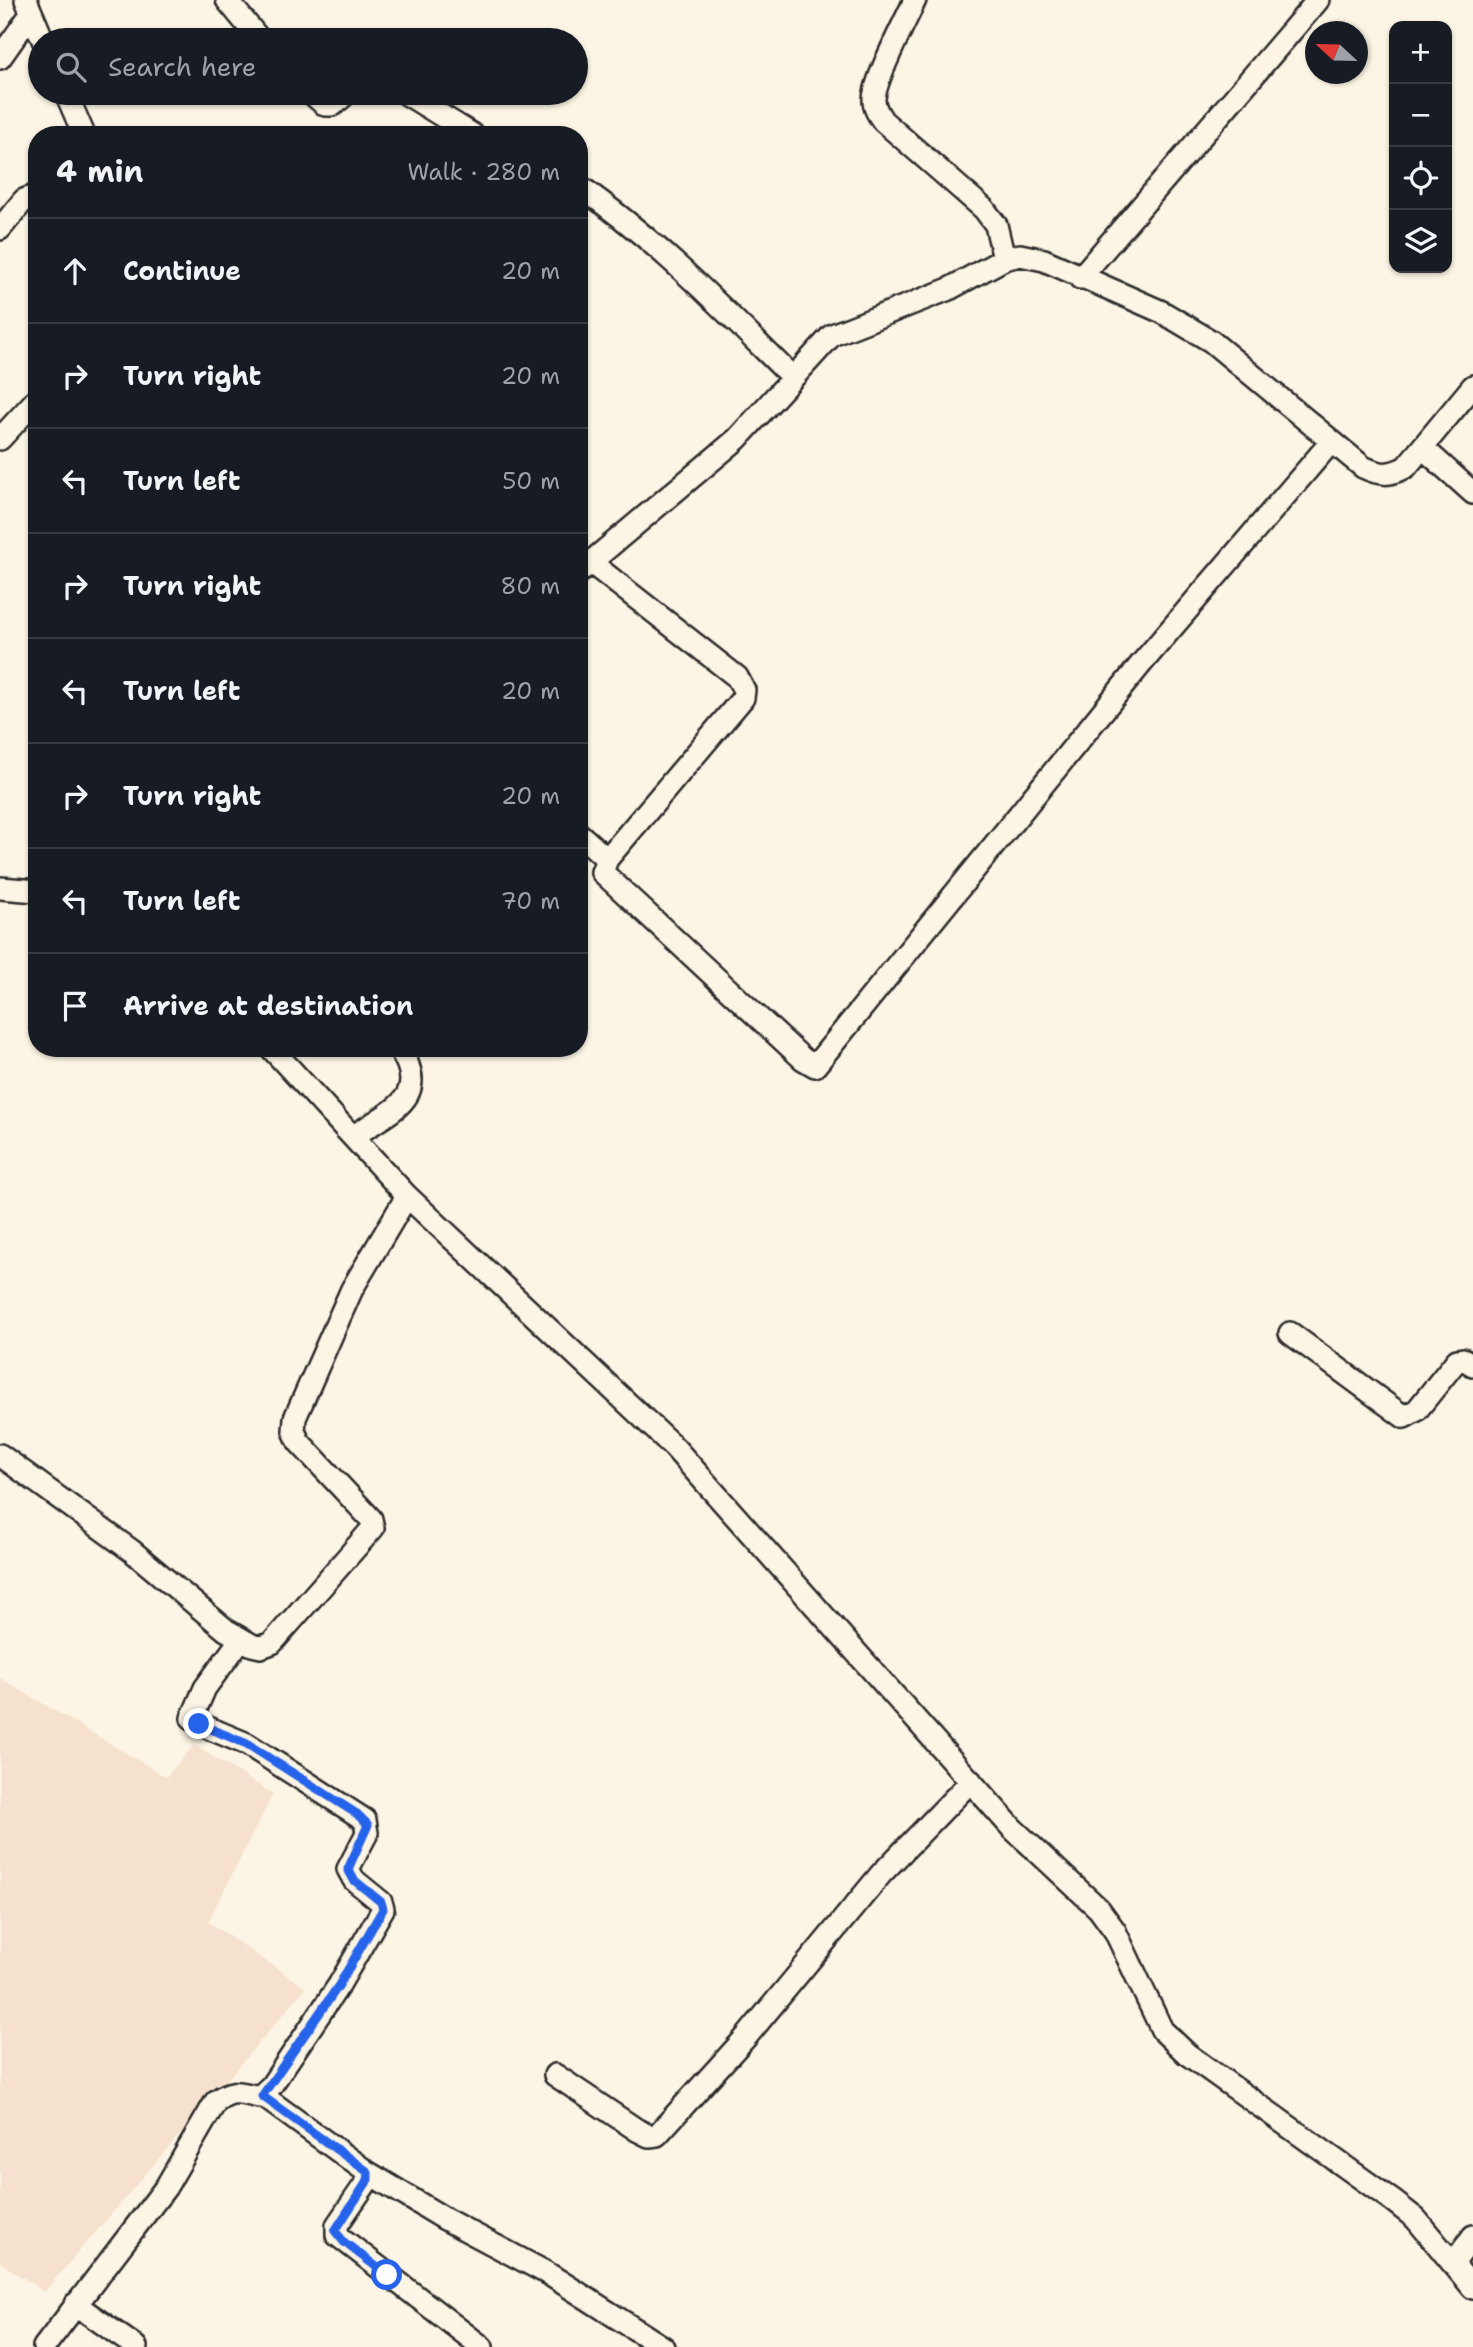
<!DOCTYPE html>
<html lang="en">
<head>
<meta charset="utf-8">
<style>
	body { margin:0; font-family:"Shantell Sans",sans-serif; background:#242831; color:#f1f3f6 }
	.controls { position:absolute; right:21px; top:21px; display:grid; overflow:hidden; border-radius:14px; box-shadow:0 2px 5px #0004 }
	.controls button { width:63px; height:63px; display:grid; place-items:center; padding:0; border:0; border-bottom:2px solid #363941; background:#171b24; color:#f1f3f6; font:35px sans-serif }
	.compass { position:absolute; left:1305px; top:21px; width:63px; height:63px; border-radius:50%; background:#171b24; box-shadow:0 2px 5px #0004; rotate:292deg }
	.stop { position:absolute; width:21px; height:21px; margin:-16px; border:5px solid #2563eb; border-radius:50%; background:#fff }
	.stop.end { background:#2563eb; border-color:#fff; box-shadow:0 2px 7px #0008 }
	.list { margin:0; padding:0; list-style:none }
	h2 { display:flex; justify-content:space-between; align-items:center; height:91px; margin:0; padding:0 28px; font-size:30px }
	h2 small { font-size:23px; font-weight:400; color:#9ea1a6 }
	.list li { display:grid; grid-template-columns:46px 1fr auto; gap:21px; align-items:center; box-sizing:border-box; height:105px; padding:0 28px; border-top:2px solid #363941 }
	.list b { display:block; font-size:26px; white-space:nowrap }
	.list em { font-size:23px; font-style:normal; color:#9ea1a6 }
	.icon { flex:none; width:38px; height:38px; fill:none; stroke:currentColor; stroke-width:2; stroke-linecap:round; stroke-linejoin:round }
	.map { position:relative; flex:none; width:1473px; height:2347px; overflow:hidden }
	.search { position:absolute; background:#171b24; box-shadow:0 2px 5px #0004; left:28px; top:28px; width:560px; height:77px; display:flex; align-items:center; gap:18px; box-sizing:border-box; padding:0 24px; border-radius:38px; color:#9ea1a6; font-size:26px }
	.panel { position:absolute; background:#171b24; box-shadow:0 2px 5px #0004; left:28px; top:126px; width:560px; height:931px; border-radius:28px }
	.map>svg:first-child { display:block }
	.built { fill:#f5e1cd }
	.lines { fill:none; stroke-linecap:round; stroke-linejoin:round }
	.minor-casing { stroke:#2b2b2b; stroke-width:26 }
	.minor { stroke:#fcf5e5; stroke-width:21 }
	.route { stroke:#2563eb; stroke-width:9 }
</style>
</head>
<body>
<div class="map">
<svg width="1473" height="2347" viewBox="0 0 1473 2347">
	<rect width="100%" height="100%" fill="#fcf5e5"/>
	<filter id="ink" filterUnits="userSpaceOnUse"><feTurbulence type="fractalNoise" baseFrequency=".0143" numOctaves="2"/><feDisplacementMap in="SourceGraphic" scale="14" xChannelSelector="R" yChannelSelector="G"/><feConvolveMatrix kernelMatrix="1 2 1 2 8 2 1 2 1" color-interpolation-filters="sRGB"/></filter>
	<g filter="url(#ink)">
		<path class="built" d="M0 1678 166 1777 194 1745 273 1794 208 1922 306 1988 44 2292 0 2262Z"/>
		<g class="lines">
			<defs>
				<path id="minor" d="M26 0 43 40
					M227 0 260 40
					M915 0C905 22 874 80 874 100 874 108 878 114 883 121L984 209 996 225 1004 259
					M0 58 31 14
					M66 93 84 135
					M311 93 325 105H333L347 93
					M405 93 473 135
					M579 186C658 241 725 311 793 378
					M0 229 24 200 37 195
					M1080 278 1318 0
					M0 439 37 399
					M1423 448 1473 493
					M590 562 737 677 744 690 743 698 607 859 602 872 803 1059 815 1066 1141 664 1331 442
					M579 572 737 439 832 335 949 289 1004 259 1020 255 1044 260 1162 312 1211 341 1363 467C1380 475 1389 476 1406 467L1473 386
					M579 834 607 859
					M0 888 37 891
					M271 1048 407 1196 674 1447 1012 1828 1099 1909 1115 1931 1162 2030 1187 2054 1393 2201 1416 2219 1473 2288
					M354 1136C391 1110 432 1098 399 1048
					M1290 1333 1404 1417 1417 1410 1457 1360 1463 1359 1473 1365
					M0 1455 132 1551 226 1630 252 1645 261 1647 272 1643 373 1528 371 1519 299 1442 294 1431 295 1418 352 1289 407 1196
					M555 2075 637 2130 649 2136 657 2135 747 2036 881 1874 971 1781
					M263 2096 367 2172 368 2180 337 2225V2235L482 2347
					M367 2172 445 2219 547 2273 663 2347
					M1453 2264 1473 2236
					M75 2304 136 2347
					M44 2347 166 2187 216 2101C234 2088 240 2093 259 2097L271 2086 339 1985 383 1909 381 1902 354 1880 348 1869 367 1833 365 1820 247 1744 199 1724 192 1718 205 1688 241 1639"/>
			</defs>
			<use href="#minor" class="minor-casing"/>
			<use href="#minor" class="minor"/>
		</g>
	</g>
	<g class="lines" filter="url(#ink)">
		<path class="route" d="M199 1724 247 1744 357 1814 368 1825 348 1869 354 1880 381 1902 383 1909 339 1985 262 2096 368 2172V2180L335 2231 344 2242 387 2275"/>
	</g>
</svg>
<div class="controls">
<button>+</button>
<button>−</button>
<button><svg class="icon" aria-label="locate" viewBox="0 0 24 24"><circle cx="12" cy="12" r="6"/><path d="M12 2v4M12 18v4M2 12h4M18 12h4"/></svg></button>
<button><svg class="icon" aria-label="layers" viewBox="0 0 24 24"><path d="M12 4l9 5-9 5-9-5zM3 14l9 5 9-5"/></svg></button>
</div>
<svg class="compass" viewBox="-18 -18 36 36"><path d="M0-13l5 13h-10z" fill="#e53935"/><path d="M0 13l5-13h-10z" fill="#9ea1a6"/></svg>
<div class="stop" style="left:387px;top:2275px"></div>
<div class="stop end" style="left:199px;top:1724px"></div>
<div class="search"><svg class="icon" aria-label="search" viewBox="0 0 24 24"><circle cx="10" cy="10" r="6"/><path d="M15 15l6 6"/></svg>Search here</div>
<section class="panel">
<h2>4 min<small>Walk · 280 m</small></h2>
<ul class="list">
<li><svg class="icon" aria-label="ahead" viewBox="0 0 24 24"><path d="M12 20V5M6 11l6-6 6 6"/></svg><div><b>Continue</b></div><em>20 m</em></li>
<li><svg class="icon" aria-label="right" viewBox="0 0 24 24"><path d="M7 20v-9h11M14 6l5 5-5 5"/></svg><div><b>Turn right</b></div><em>20 m</em></li>
<li><svg class="icon" aria-label="left" viewBox="0 0 24 24"><path d="M17 20v-9H6M10 6l-5 5 5 5"/></svg><div><b>Turn left</b></div><em>50 m</em></li>
<li><svg class="icon" aria-label="right" viewBox="0 0 24 24"><path d="M7 20v-9h11M14 6l5 5-5 5"/></svg><div><b>Turn right</b></div><em>80 m</em></li>
<li><svg class="icon" aria-label="left" viewBox="0 0 24 24"><path d="M17 20v-9H6M10 6l-5 5 5 5"/></svg><div><b>Turn left</b></div><em>20 m</em></li>
<li><svg class="icon" aria-label="right" viewBox="0 0 24 24"><path d="M7 20v-9h11M14 6l5 5-5 5"/></svg><div><b>Turn right</b></div><em>20 m</em></li>
<li><svg class="icon" aria-label="left" viewBox="0 0 24 24"><path d="M17 20v-9H6M10 6l-5 5 5 5"/></svg><div><b>Turn left</b></div><em>70 m</em></li>
<li><svg class="icon" aria-label="arrive" viewBox="0 0 24 24"><path d="M6 21V4h12l-3 4 3 4H6"/></svg><div><b>Arrive at destination</b></div></li>
</ul>
</section>
</div>
</body>
</html>
